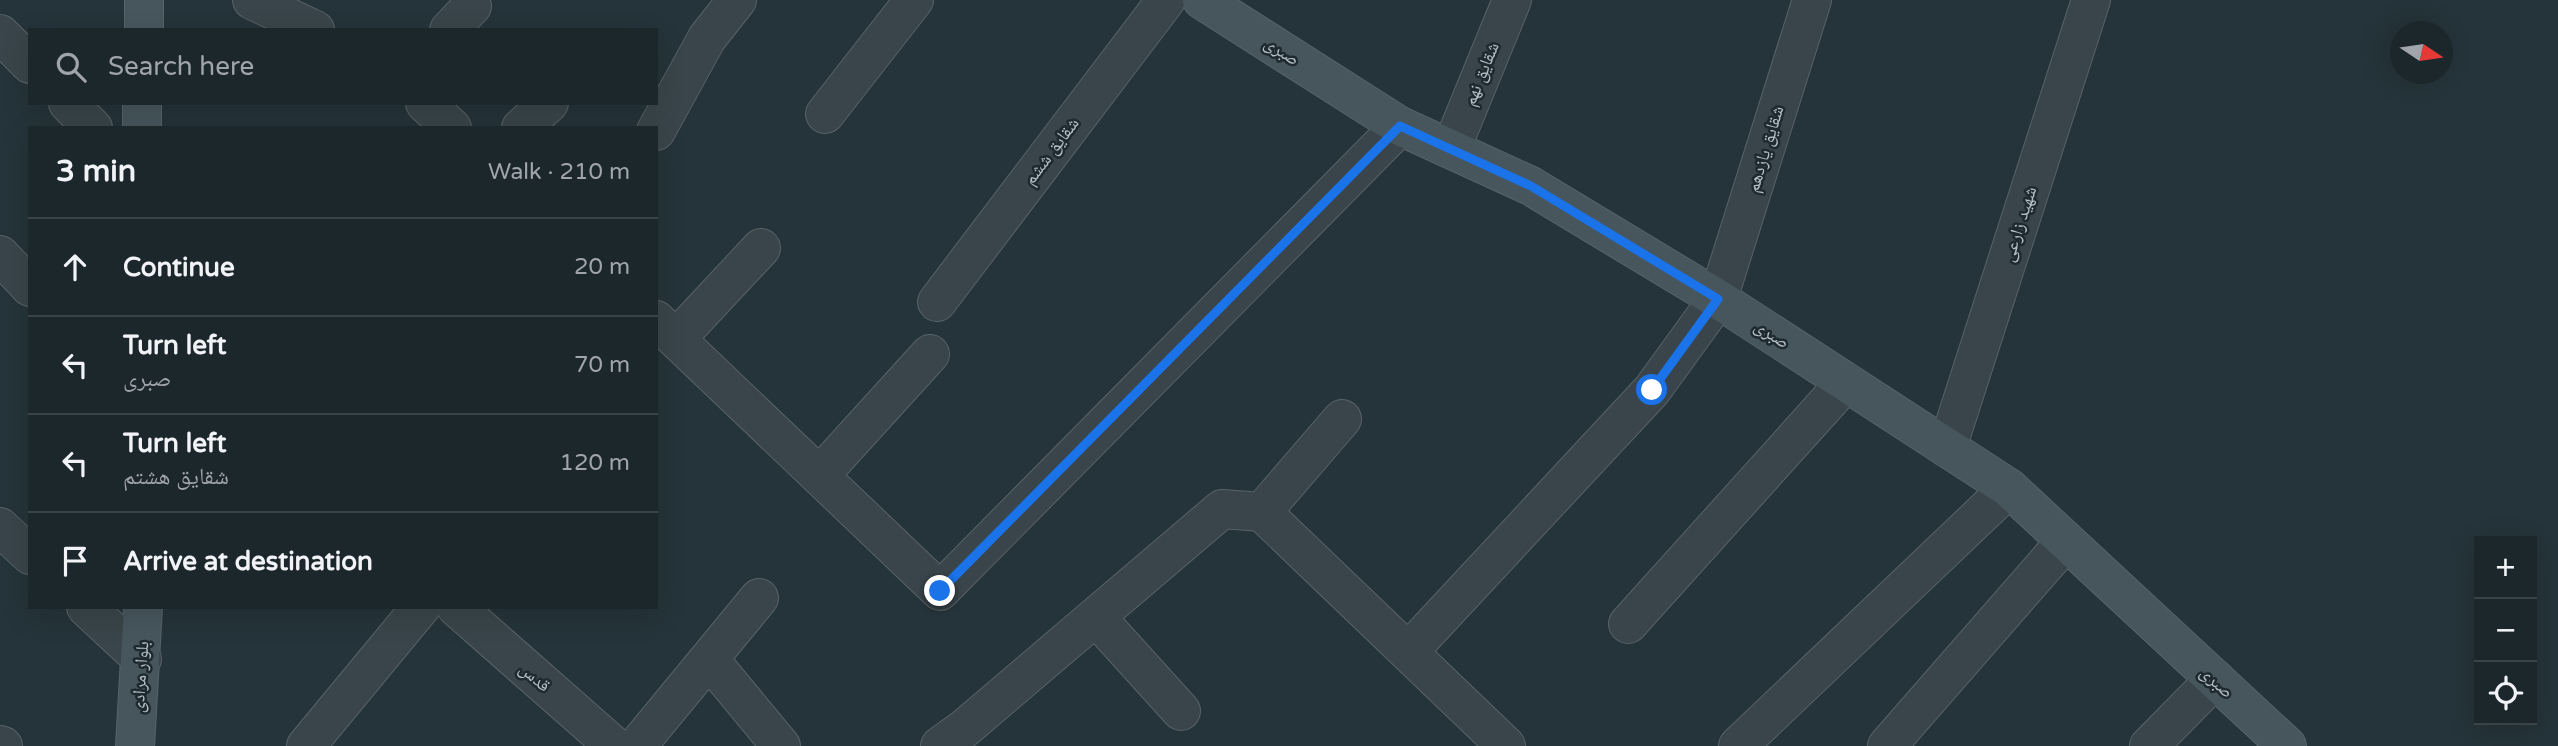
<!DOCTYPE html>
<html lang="en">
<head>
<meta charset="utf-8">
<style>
	body { margin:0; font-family:"Varela Round","Noto Naskh Arabic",sans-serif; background:#293338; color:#f1f3f6 }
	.controls { position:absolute; right:21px; bottom:21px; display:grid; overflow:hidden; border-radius:0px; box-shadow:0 7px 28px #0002 }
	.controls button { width:63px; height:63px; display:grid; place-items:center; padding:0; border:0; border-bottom:2px solid #3a4448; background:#1c272c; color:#f1f3f6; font:35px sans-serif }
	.compass { position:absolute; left:2390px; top:21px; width:63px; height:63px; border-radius:50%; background:#1c272c; box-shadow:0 7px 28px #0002; rotate:103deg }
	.stop { position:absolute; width:21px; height:21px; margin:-16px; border:5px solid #1a73e8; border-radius:50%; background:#fff }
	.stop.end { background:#1a73e8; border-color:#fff; box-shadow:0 2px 7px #0008 }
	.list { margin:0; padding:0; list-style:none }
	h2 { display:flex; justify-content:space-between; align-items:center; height:91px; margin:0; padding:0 28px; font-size:30px }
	h2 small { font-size:23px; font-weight:400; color:#a0a5a9 }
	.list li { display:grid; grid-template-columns:46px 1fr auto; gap:21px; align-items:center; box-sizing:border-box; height:98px; padding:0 28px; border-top:2px solid #3a4448 }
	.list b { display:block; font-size:26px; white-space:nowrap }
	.list p { margin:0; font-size:23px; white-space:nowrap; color:#a0a5a9 }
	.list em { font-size:23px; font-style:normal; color:#a0a5a9 }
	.icon { flex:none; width:38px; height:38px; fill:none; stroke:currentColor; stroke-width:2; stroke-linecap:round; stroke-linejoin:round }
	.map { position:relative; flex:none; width:2558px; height:746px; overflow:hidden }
	.search { position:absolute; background:#1c272c; box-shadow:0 7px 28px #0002; left:28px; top:28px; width:630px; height:77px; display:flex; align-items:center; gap:18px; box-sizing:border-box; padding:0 24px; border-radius:0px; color:#a0a5a9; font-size:26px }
	.panel { position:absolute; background:#1c272c; box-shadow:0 7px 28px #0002; left:28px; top:126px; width:630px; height:483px; border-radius:0px }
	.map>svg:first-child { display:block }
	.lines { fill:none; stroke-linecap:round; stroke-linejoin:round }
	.street-casing { stroke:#576368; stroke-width:40 }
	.secondary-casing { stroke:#576368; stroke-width:40 }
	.street { stroke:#39454a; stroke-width:38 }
	.secondary { stroke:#47565d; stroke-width:38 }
	.route { stroke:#1a73e8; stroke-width:9 }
	.labels { text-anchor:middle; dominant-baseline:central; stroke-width:5; stroke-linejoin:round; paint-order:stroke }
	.street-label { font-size:18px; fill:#b4c0c6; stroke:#1e2a2f }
</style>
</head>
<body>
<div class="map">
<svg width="2558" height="746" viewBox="0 0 2558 746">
	<rect width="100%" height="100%" fill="#25343a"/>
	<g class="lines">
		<defs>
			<path id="street" d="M252 0 315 30
				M449 30 472 6
				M0 34 30 64
				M68 103 93 128
				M425 103 452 128
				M825 114 914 0
				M521 128 549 103
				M656 131 707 38 737 0
				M1451 149 1512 0
				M0 255 30 287
				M937 302 1166 0
				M656 320 940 591 1400 126
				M676 339 761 248
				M1947 448 2091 0
				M820 475 930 354
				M1262 512 1342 419
				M0 527 30 555
				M86 607 142 659
				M456 607 614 746
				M1096 617 1181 711
				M1628 624 1846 382
				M1408 652 1652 390 1718 299 1812 0
				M709 659 781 746
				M0 745 3 746
				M306 746 421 607
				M637 746 759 598
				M940 746 965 728 1222 509 1262 512 1506 746
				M1738 746 2009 488
				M1887 746 2066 541
				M2149 746 2215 679"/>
			<path id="secondary" d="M1202 0 1400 126 1531 186 1718 299 2009 488 2287 746
				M144 30V0
				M142 128V103
				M135 746 143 607"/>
		</defs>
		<use href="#street" class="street-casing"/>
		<use href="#secondary" class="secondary-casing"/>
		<use href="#street" class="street"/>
		<use href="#secondary" class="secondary"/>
	</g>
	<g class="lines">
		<path class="route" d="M940 591 1400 126 1531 186 1718 299 1652 390"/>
	</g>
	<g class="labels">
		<g class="street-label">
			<text transform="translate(1282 51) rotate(33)">صبری</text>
			<text transform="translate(1481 74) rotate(-68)">شقایق نهم</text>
			<text transform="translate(1765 149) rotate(-73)">شقایق یازدهم</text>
			<text transform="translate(1051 151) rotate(-53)">شقایق ششم</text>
			<text transform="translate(2019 224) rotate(-72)">شهید زارعی</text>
			<text transform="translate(1772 334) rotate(33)">صبری</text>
			<text transform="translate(140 677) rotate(-86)">بلوار مرادی</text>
			<text transform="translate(535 677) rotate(41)">قدس</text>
			<text transform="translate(2217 682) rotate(43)">صبری</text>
		</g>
	</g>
</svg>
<div class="controls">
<button>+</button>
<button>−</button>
<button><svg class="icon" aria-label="locate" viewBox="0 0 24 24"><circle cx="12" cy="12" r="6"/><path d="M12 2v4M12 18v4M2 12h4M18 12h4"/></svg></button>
</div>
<svg class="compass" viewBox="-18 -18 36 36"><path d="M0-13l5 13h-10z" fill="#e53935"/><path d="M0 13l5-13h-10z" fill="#a0a5a9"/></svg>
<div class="stop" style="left:1652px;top:390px"></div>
<div class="stop end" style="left:940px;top:591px"></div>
<div class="search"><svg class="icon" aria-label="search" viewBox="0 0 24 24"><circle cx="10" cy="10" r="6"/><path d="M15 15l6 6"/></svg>Search here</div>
<section class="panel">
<h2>3 min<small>Walk · 210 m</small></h2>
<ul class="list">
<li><svg class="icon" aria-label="ahead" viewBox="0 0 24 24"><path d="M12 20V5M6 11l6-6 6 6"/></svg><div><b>Continue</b></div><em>20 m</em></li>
<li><svg class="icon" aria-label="left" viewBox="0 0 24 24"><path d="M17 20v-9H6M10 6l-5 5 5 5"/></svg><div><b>Turn left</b><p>صبری</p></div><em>70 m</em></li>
<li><svg class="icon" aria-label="left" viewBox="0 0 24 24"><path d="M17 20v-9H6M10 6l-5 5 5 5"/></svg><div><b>Turn left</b><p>شقایق هشتم</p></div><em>120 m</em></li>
<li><svg class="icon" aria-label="arrive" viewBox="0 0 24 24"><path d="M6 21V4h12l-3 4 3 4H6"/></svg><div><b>Arrive at destination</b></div></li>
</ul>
</section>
</div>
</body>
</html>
